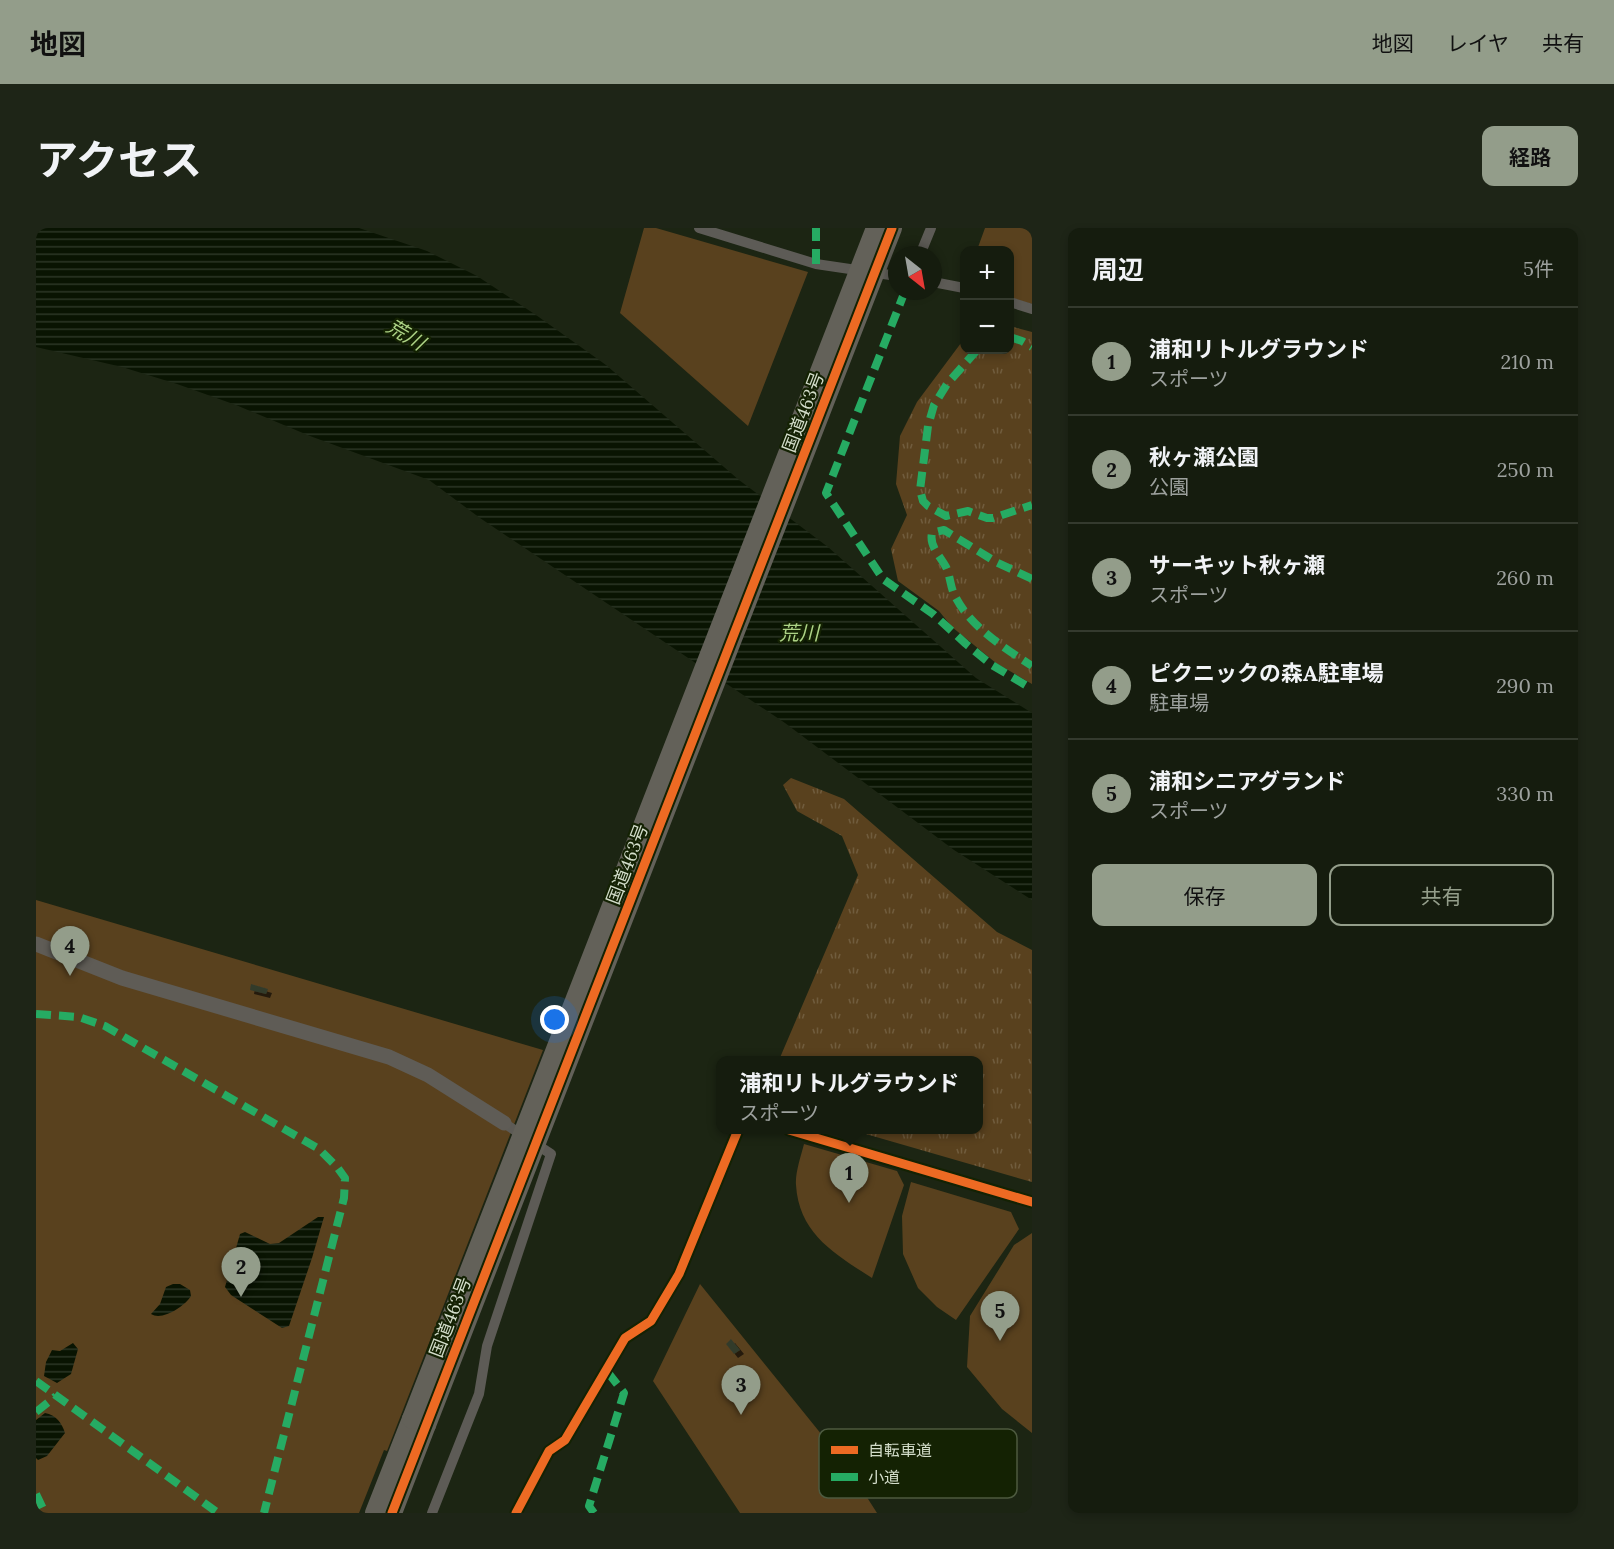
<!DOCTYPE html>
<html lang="ja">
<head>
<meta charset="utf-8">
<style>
	body { margin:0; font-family:Lora,"Noto Sans JP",serif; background:#1e2517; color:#f1f3f6 }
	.controls { position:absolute; right:18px; top:18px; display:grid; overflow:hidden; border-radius:12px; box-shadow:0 3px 9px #0003 }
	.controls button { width:54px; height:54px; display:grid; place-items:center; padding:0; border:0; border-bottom:2px solid #343a2e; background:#151c0e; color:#f1f3f6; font:30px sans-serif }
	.compass { position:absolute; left:852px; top:18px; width:54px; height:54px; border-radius:50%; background:#151c0e; box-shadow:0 3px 9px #0003; rotate:149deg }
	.you { position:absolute; left:519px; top:792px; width:21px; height:21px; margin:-15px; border:4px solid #fff; border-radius:50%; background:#1a73e8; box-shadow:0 0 0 9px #1a73e833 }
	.badge { display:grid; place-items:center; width:39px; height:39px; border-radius:50%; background:#939d8a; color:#111; font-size:20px; font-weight:700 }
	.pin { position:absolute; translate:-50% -50px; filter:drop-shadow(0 2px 3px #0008) }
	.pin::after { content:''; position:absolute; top:32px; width:21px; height:18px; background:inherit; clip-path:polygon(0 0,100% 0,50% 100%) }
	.popup { position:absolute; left:680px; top:828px; width:267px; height:78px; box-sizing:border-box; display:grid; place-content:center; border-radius:12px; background:#151c0e; filter:drop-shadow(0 2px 4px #0005); font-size:20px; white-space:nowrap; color:#9da19e }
	.popup b { font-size:22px; color:#f1f3f6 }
	.popup::after { content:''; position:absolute; left:50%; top:100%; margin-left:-12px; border:12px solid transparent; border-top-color:#151c0e }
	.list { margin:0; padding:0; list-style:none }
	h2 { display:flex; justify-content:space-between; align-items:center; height:78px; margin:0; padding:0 24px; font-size:26px }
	h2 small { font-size:20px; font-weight:400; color:#9da19e }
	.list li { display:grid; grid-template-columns:39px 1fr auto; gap:18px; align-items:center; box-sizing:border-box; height:108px; padding:0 24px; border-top:2px solid #343a2e }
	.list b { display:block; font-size:22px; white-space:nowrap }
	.list p { margin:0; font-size:20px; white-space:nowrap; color:#9da19e }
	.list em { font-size:20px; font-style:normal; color:#9da19e }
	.actions { display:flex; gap:12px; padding:18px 24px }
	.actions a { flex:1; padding:14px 0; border:2px solid #939d8a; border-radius:12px; text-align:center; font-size:21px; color:#939d8a }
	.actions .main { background:#939d8a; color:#111 }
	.map { position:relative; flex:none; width:996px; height:1285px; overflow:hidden; border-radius:12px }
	header { display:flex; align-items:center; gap:36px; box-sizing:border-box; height:84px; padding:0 30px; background:#939d8a; color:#111 }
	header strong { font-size:28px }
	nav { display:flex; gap:33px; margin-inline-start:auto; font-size:21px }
	.intro { display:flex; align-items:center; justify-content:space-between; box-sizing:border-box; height:144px; padding:0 36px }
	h1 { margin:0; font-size:42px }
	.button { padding:15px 27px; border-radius:12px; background:#939d8a; color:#111; font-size:21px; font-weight:700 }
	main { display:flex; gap:36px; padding:0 36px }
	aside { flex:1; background:#151c0e; border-radius:12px; box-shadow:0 3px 9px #0003 }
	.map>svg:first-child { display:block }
	.grass { fill:url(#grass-tufts) }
	.park { fill:#59411e }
	.water { fill:url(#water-rules) }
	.building { fill:#333b2c; filter:url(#shadow) }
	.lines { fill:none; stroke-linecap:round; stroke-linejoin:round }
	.street { stroke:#5d5b56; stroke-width:10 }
	.secondary { stroke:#5f5c56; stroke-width:15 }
	.highway { stroke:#636159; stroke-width:20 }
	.highway-bridge { stroke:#636159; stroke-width:20 }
	.quiet { stroke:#26ab63; stroke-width:8; stroke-dasharray:15 8; stroke-linecap:butt }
	.cycleway-casing { stroke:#142203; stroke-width:13 }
	.cycleway { stroke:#ed6a23; stroke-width:9 }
	.labels { text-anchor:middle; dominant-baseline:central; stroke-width:4.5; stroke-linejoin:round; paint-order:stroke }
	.street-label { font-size:18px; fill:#d3ddca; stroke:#142203 }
	.water-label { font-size:20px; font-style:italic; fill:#acd285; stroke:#142203 }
	.key { fill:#142203; stroke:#4d5a3f; stroke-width:1.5 }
	.key-label { font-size:16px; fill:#d3ddca }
</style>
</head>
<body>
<header>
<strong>地図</strong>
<nav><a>地図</a><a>レイヤ</a><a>共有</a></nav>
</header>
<div class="intro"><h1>アクセス</h1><a class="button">経路</a></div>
<main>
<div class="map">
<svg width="996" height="1285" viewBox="0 0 996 1285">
	<defs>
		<pattern id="grass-tufts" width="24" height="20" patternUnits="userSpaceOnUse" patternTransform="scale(1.5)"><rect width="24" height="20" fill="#59411e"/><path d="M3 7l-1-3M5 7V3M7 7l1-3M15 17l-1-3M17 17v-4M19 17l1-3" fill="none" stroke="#705c3d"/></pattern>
		<pattern id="water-rules" width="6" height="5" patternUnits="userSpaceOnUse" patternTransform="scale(1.5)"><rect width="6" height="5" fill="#091402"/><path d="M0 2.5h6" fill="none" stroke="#2c3626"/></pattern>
		<filter id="shadow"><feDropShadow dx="4" dy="4" stdDeviation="0" flood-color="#0009"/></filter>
	</defs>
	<rect width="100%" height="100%" fill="#1c2513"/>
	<path class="grass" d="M974 98 996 104V456L960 435 916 399 903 383 862 353 855 321 871 287 860 256 864 208 881 174 928 111V122H974Z
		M755 550 808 571 961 704 996 722V954L816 902H942V832H743L822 647 806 608 761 583 747 557Z"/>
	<path class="park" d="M608 0H620L772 44 712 198 584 85Z
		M949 0H996V76L974 70V22H941Z
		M0 672 507 822 351 1223 348 1222 323 1285H0Z
		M768 916 861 943 868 957 836 1050C799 1026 763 1006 760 957 759 945 765 928 768 916Z
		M875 954 975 984 983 1001 920 1092 901 1079 882 1060 867 1026 866 988Z
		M996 1005V1205L966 1181 931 1139 934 1088 978 1017Z
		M664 1056 811 1238 841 1285H704L617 1153Z"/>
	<path class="water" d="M0 0H323L391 23 441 48 500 87 570 137 703 252 792 319 940 450 996 485V672L918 622 749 495 444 290 393 252 274 208 200 177 141 156 86 139 0 119Z
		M282 989H288L276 1030 253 1098 246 1100 195 1067 189 1059 204 1006 209 1004 234 1016 243 1015Z
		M137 1056H144L154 1062 155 1068C148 1079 126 1093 115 1086L124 1076 130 1059Z
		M37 1115 42 1121 35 1146 21 1155 8 1148 10 1134 16 1122 24 1123Z
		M9 1185C20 1187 26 1195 29 1205L11 1228 2 1232 0 1230V1192Z"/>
	<path class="building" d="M215 756 232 761 230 766 214 762Z
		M695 1111 704 1122 698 1126 690 1116Z"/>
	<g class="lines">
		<path class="street" d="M663 0 780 36 861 48
			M884 27 895 0
			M897 54 928 60
			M974 74 996 81
			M396 1285 443 1166 451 1118 515 926 468 895"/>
		<path class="secondary" d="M0 716 86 750 353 829 392 847 468 895"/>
		<path class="highway" d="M339 1285 376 1191
			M356 1285 390 1197"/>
		<path class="highway-bridge" d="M376 1191 840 0
			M390 1197 856 0"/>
		<path class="quiet" d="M780 36V0
			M869 63 790 265 847 351 897 386 930 416 956 437 996 461
			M974 109 986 113 996 119
			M941 122 911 156 898 177 892 198 884 262 887 273 892 278 910 288 932 283 951 290H957L996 277
			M996 351 960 334 908 302 896 305C893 318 904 328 910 339 914 347 914 357 918 366 933 398 967 419 996 438
			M0 786 43 789 69 798 283 921 301 939 309 950 308 970 228 1285
			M0 1153 182 1285
			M0 1184 20 1168
			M0 1266 9 1285
			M558 1285 553 1278 588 1165 570 1142"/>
		<defs>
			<path id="cycleway" d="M753 902 996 974
				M356 1285 856 0
				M480 1285 513 1223 529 1212 589 1110 615 1093 643 1046 702 902"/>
		</defs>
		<use href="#cycleway" class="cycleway-casing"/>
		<use href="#cycleway" class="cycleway"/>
	</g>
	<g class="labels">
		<g class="street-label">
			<text transform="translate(767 184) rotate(-69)">国道463号</text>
			<text transform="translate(591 636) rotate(-69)">国道463号</text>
			<text transform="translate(414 1089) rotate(-69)">国道463号</text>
		</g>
		<g class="water-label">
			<text transform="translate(370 106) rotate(31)">荒川</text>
			<text x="763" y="404">荒川</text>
		</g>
	</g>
	<rect x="783" y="1201" width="198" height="69" rx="9" class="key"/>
	<rect x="795" y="1218" width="27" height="8" fill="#ed6a23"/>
	<rect x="795" y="1245" width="27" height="8" fill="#26ab63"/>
	<g class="key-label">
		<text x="832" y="1228">自転車道</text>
		<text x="832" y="1255">小道</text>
	</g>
</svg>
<div class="controls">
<button>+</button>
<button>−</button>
</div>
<svg class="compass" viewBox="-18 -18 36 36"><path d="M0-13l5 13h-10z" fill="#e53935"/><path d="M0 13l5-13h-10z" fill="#9da19e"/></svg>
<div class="you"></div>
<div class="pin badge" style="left:813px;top:975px">1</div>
<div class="popup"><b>浦和リトルグラウンド</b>スポーツ</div>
<div class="pin badge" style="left:205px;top:1069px">2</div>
<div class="pin badge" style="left:705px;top:1187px">3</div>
<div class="pin badge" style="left:34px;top:748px">4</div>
<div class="pin badge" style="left:964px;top:1113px">5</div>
</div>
<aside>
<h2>周辺<small>5件</small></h2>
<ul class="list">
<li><span class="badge">1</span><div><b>浦和リトルグラウンド</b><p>スポーツ</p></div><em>210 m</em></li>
<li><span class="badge">2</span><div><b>秋ヶ瀬公園</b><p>公園</p></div><em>250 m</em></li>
<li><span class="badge">3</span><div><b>サーキット秋ヶ瀬</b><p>スポーツ</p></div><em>260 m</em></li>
<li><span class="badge">4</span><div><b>ピクニックの森A駐車場</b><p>駐車場</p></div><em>290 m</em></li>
<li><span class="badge">5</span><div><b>浦和シニアグランド</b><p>スポーツ</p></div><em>330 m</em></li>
</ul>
<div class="actions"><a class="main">保存</a><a>共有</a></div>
</aside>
</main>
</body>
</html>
